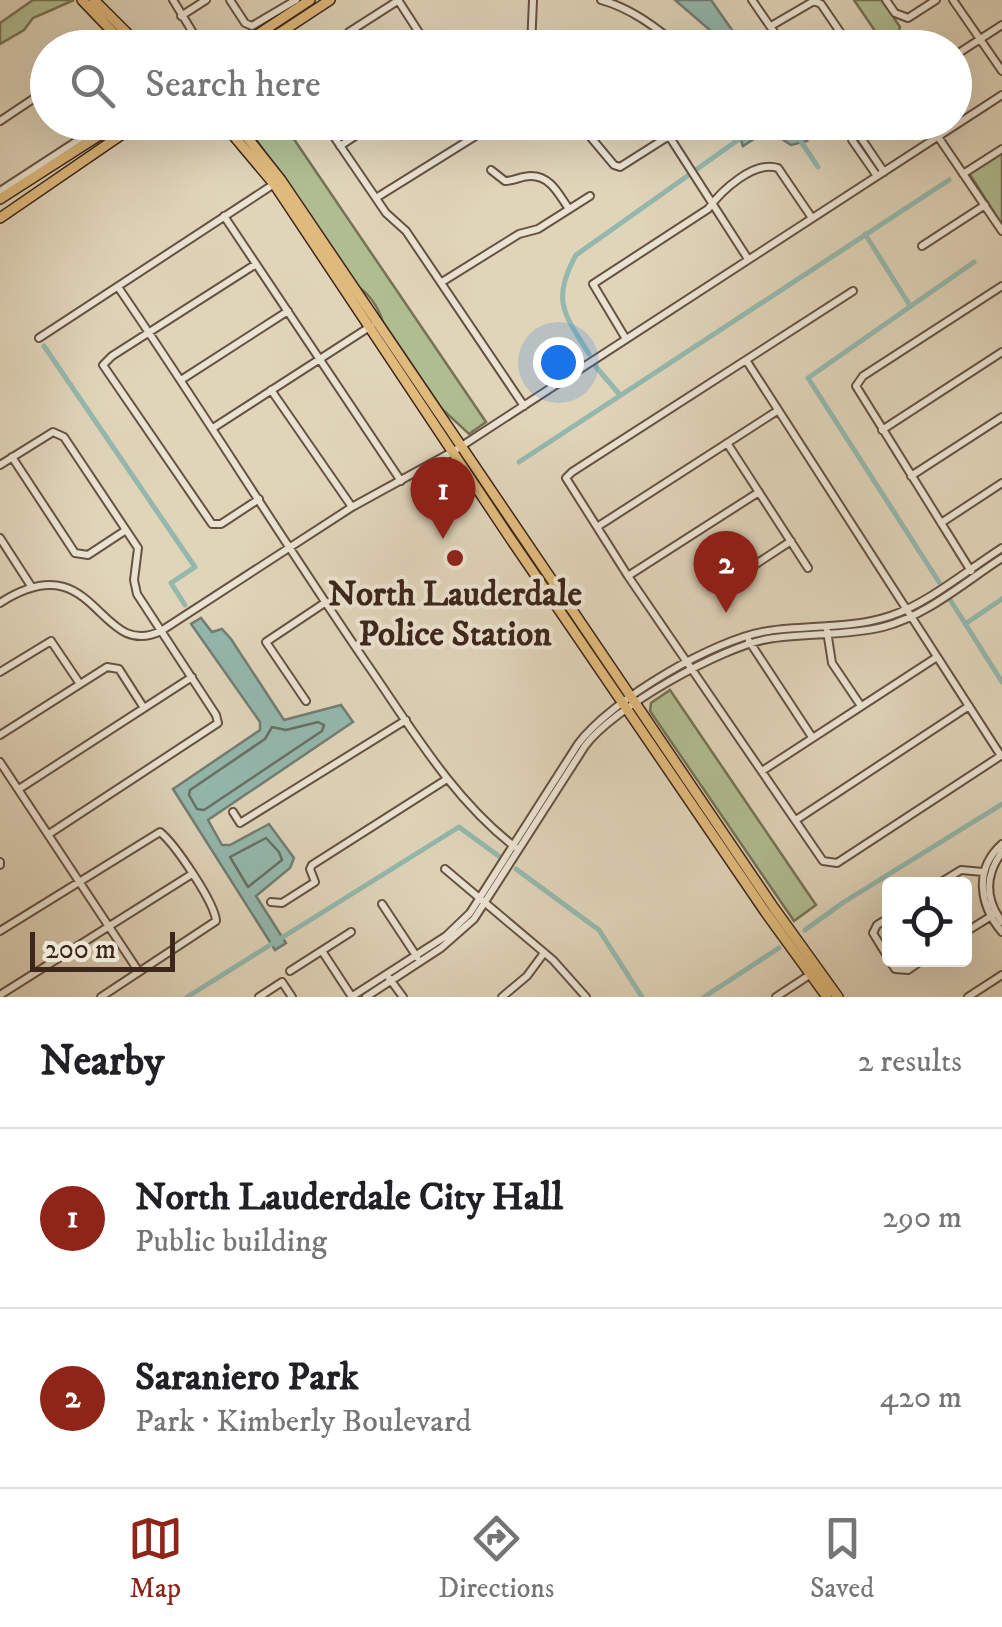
<!DOCTYPE html>
<html lang="en">
<head>
<meta charset="utf-8">
<style>
	body { margin:0; font-family:"IM FELL DW Pica",serif; background:#f6f6f6; color:#202124 }
	.controls { position:absolute; right:30px; bottom:30px; display:grid; overflow:hidden; border-radius:10px; box-shadow:0 10px 40px #0002 }
	.controls button { width:90px; height:90px; display:grid; place-items:center; padding:0; border:0; border-bottom:2px solid #e0e0e0; background:#fff; color:#202124; font:50px sans-serif }
	.scale { position:absolute; left:30px; bottom:25px; width:145px; box-sizing:border-box; padding-left:10px; border:5px solid #3d271b; border-top:0; font-size:28px; line-height:35px; white-space:nowrap; color:#3d271b; -webkit-text-stroke:8px #ebe3d2; paint-order:stroke }
	.you { position:absolute; left:558px; top:362px; width:35px; height:35px; margin:-25px; border:8px solid #fff; border-radius:50%; background:#1a73e8; box-shadow:0 0 0 15px #1a73e833 }
	.badge { display:grid; place-items:center; width:65px; height:65px; border-radius:50%; background:#8f2418; color:#fff; font-size:32px; font-weight:700 }
	.pin { position:absolute; translate:-50% -82px; filter:drop-shadow(0 2px 5px #0008) }
	.pin::after { content:''; position:absolute; top:52px; width:35px; height:30px; background:inherit; clip-path:polygon(0 0,100% 0,50% 100%) }
	.list { margin:0; padding:0; list-style:none }
	h2 { display:flex; justify-content:space-between; align-items:center; height:130px; margin:0; padding:0 40px; font-size:42px }
	h2 small { font-size:32px; font-weight:400; color:#757577 }
	.list li { display:grid; grid-template-columns:65px 1fr auto; gap:30px; align-items:center; box-sizing:border-box; height:180px; padding:0 40px; border-top:2px solid #e0e0e0 }
	.list b { display:block; font-size:38px; white-space:nowrap }
	.list p { margin:0; font-size:32px; white-space:nowrap; color:#757577 }
	.list em { font-size:32px; font-style:normal; color:#757577 }
	.icon { flex:none; width:55px; height:55px; fill:none; stroke:currentColor; stroke-width:2; stroke-linecap:round; stroke-linejoin:round }
	.map { position:relative; flex:none; width:1002px; height:997px; overflow:hidden }
	.search { position:absolute; background:#fff; box-shadow:0 10px 40px #0002; left:30px; right:30px; top:30px; height:110px; display:flex; align-items:center; gap:25px; box-sizing:border-box; padding:0 35px; border-radius:55px; color:#757577; font-size:38px }
	.sheet { height:490px; background:#fff }
	nav { display:flex; justify-content:space-around; align-items:center; box-sizing:border-box; height:140px; border-top:2px solid #e0e0e0; background:#fff; font-size:28px; color:#757577 }
	nav a { display:grid; justify-items:center; gap:5px }
	nav .on { color:#8f2418 }
	.map>svg:first-child { display:block }
	.green { fill:#afbd91; stroke:#767256; stroke-width:2.5 }
	.water { fill:#94b8ad; stroke:#717e73; stroke-width:2.5 }
	.lines { fill:none; stroke-linecap:round; stroke-linejoin:round }
	.shore { stroke:#687064; stroke-width:2.5 }
	.canal { stroke:#94b8ad; stroke-width:5 }
	.minor-casing { stroke:#665242; stroke-width:10 }
	.major-casing { stroke:#3d271b; stroke-width:12 }
	.minor { stroke:#ebe3d2; stroke-width:6 }
	.major { stroke:#e0ba7c; stroke-width:9 }
	.poi-dot { fill:#8f2418; stroke:#ebe3d2; stroke-width:4 }
	.labels { text-anchor:middle; dominant-baseline:central; stroke-width:8; stroke-linejoin:round; paint-order:stroke }
	.poi-label { font-size:35px; font-weight:bold; fill:#3d271b; stroke:#ebe3d2 }
</style>
</head>
<body>
<div class="map">
<svg width="1002" height="997" viewBox="0 0 1002 997">
	<rect width="100%" height="100%" fill="#e0d4b9"/>
	<filter id="stains"><feTurbulence type="fractalNoise" baseFrequency=".002" numOctaves="4"/><feColorMatrix values="0 0 0 0 .2 0 0 0 0 .09 0 0 0 0 .02 0 0 0 .5 -.17"/></filter>
	<radialGradient id="worn" r=".72"><stop offset=".6" stop-color="#630" stop-opacity="0"/><stop offset="1" stop-color="#630" stop-opacity=".3"/></radialGradient>
	<path class="green" d="M33 0H74L33 18 24 30 0 44V23Z
		M854 0H882L900 27 894 47H886Z
		M245 123H283L486 422 469 434 442 409 383 322C378 307 371 295 357 286Z
		M1002 151V225L969 173Z
		M670 690 816 905 794 921 650 711 651 703Z"/>
	<path class="water" d="M675 0H711L744 47H724L711 31Z
		M747 123H795L807 141 791 145 774 134 757 137 743 146 738 132Z
		M201 618 212 632 222 629 231 639 284 720 341 705 353 722 208 820 222 845H230L269 824 294 858 290 868 256 896 286 943 275 950 173 789 260 730V722L191 624Z"/>
	<g class="lines">
		<path class="shore" d="M318 722 324 725 322 731 204 810 197 809 189 795 190 790 265 739 272 727 286 730Z
			M266 838 279 852 282 860 248 887 230 857Z"/>
		<path class="canal" d="M798 137 818 167
			M865 234 909 304
			M44 346 195 567 171 583 185 605
			M589 354C564 314 551 300 576 255L745 135
			M596 367 620 395
			M519 462 949 180
			M939 582 808 378 974 262
			M949 598 1002 682
			M965 624 1002 599
			M516 869 599 930 642 997
			M805 930 844 902 1002 804
			M187 997 459 827 500 857
			M704 997 779 948"/>
		<defs>
			<path id="minor" d="M173 0 195 36 205 44
				M230 0 245 23 252 26 296 0
				M398 0 429 48
				M601 0C631 8 657 28 681 48
				M752 0 785 48
				M886 0 895 13 908 18 936 0
				M953 0 1002 71
				M181 16 206 0
				M771 26 814 1 821 4 851 48
				M351 48 347 39 349 32 399 0
				M531 48 533 0
				M954 56 1002 25
				M0 121 48 89
				M324 122 386 213 406 231 524 406
				M567 122 588 134 614 165 620 167 691 122
				M660 122 748 259
				M928 122 1002 231
				M340 146 376 122
				M491 170 505 181C514 181 521 176 531 176 551 176 559 195 569 209
				M963 174 1002 149
				M877 176 852 140 853 134 859 135 884 172
				M0 191 106 122
				M376 198 498 122
				M224 216 401 481
				M922 246 985 205
				M256 264 112 356 103 365 212 524H221L259 499
				M442 282 519 234 538 229 590 196
				M118 287C203 411 282 540 367 664 412 729 452 798 515 847
				M853 291 572 472 566 478 628 576 823 861 837 863 1002 755
				M39 338 274 184
				M626 339 593 284 708 209C721 191 754 160 778 168L812 218
				M746 360 1001 756
				M181 380 288 311
				M271 390 352 507
				M213 428 371 326
				M882 430 1002 352
				M727 443 808 568
				M12 457 75 553 88 555 126 530
				M0 465 53 432 64 437 138 548 134 580 137 594 216 715 218 723 49 834
				M911 476 1002 417
				M941 523 1002 483
				M597 527 777 411
				M0 538 31 586
				M971 571 856 386 863 376 1002 286
				M628 576 759 492
				M741 579 747 570 791 541
				M0 603C97 541 97 662 161 631L352 507 454 451 1002 95
				M827 631 832 663 861 706
				M749 641 812 737
				M0 672 51 641 80 684
				M306 701 266 642 326 602
				M0 735 107 667 119 669 144 708
				M0 762 139 972
				M762 771 937 657
				M19 789 192 677
				M233 812 240 823 406 720
				M796 820 969 706
				M1002 844C974 869 979 905 1002 932
				M1002 852C985 875 985 899 1002 922
				M0 862V865
				M445 869 553 960 586 997
				M938 884 961 870 983 872
				M271 902 282 903 315 882 310 869 312 865 447 779
				M382 904 417 957
				M890 917 877 925 873 933 895 969 908 970 924 959
				M0 931 160 832C175 844 215 903 216 921L101 997
				M964 933 993 915
				M322 951 352 997
				M290 971 351 932
				M389 978 403 997
				M0 995 192 874
				M259 997 282 982 292 997
				M351 997 446 936 470 913 578 744C611 700 714 639 768 631 808 625 851 629 890 616 927 604 969 569 1002 548
				M366 997 441 948 474 919 585 746C613 708 721 647 768 639 806 633 846 636 883 627 926 616 965 582 1002 558
				M502 997 527 976 544 953
				M776 997 814 972
				M968 997 1002 975"/>
			<path id="major" d="M82 0 128 48
				M94 0 142 48
				M237 48 310 0
				M257 48 330 0
				M222 122 274 184 510 538 766 913 827 997
				M235 122 281 180 774 908 838 997
				M0 199 120 122
				M0 218 140 122"/>
		</defs>
		<use href="#minor" class="minor-casing"/>
		<use href="#major" class="major-casing"/>
		<use href="#minor" class="minor"/>
		<use href="#major" class="major"/>
	</g>
	<circle class="poi-dot" cx="455" cy="558" r="10"/>
	<g class="labels">
		<g class="poi-label">
			<text x="455" y="595">North Lauderdale<tspan x="455" dy="40">Police Station</tspan></text>
		</g>
	</g>
	<rect width="100%" height="100%" filter="url(#stains)"/>
	<rect width="100%" height="100%" fill="url(#worn)"/>
</svg>
<div class="controls">
<button><svg class="icon" aria-label="locate" viewBox="0 0 24 24"><circle cx="12" cy="12" r="6"/><path d="M12 2v4M12 18v4M2 12h4M18 12h4"/></svg></button>
</div>
<div class="scale">200 m</div>
<div class="you"></div>
<div class="pin badge" style="left:443px;top:539px">1</div>
<div class="pin badge" style="left:726px;top:613px">2</div>
<div class="search"><svg class="icon" aria-label="search" viewBox="0 0 24 24"><circle cx="10" cy="10" r="6"/><path d="M15 15l6 6"/></svg>Search here</div>
</div>
<section class="sheet">
<h2>Nearby<small>2 results</small></h2>
<ul class="list">
<li><span class="badge">1</span><div><b>North Lauderdale City Hall</b><p>Public building</p></div><em>290 m</em></li>
<li><span class="badge">2</span><div><b>Saraniero Park</b><p>Park · Kimberly Boulevard</p></div><em>420 m</em></li>
</ul>
</section>
<nav>
<a class="on"><svg class="icon" aria-label="map" viewBox="0 0 24 24"><path d="M3 6l6-2 6 2 6-2v14l-6 2-6-2-6 2zM9 4v14M15 6v14"/></svg>Map</a>
<a><svg class="icon" aria-label="directions" viewBox="0 0 24 24"><path d="M12 3l9 9-9 9-9-9zM9 14v-3h6M13 9l2 2-2 2"/></svg>Directions</a>
<a><svg class="icon" aria-label="saved" viewBox="0 0 24 24"><path d="M7 4h10v16l-5-4-5 4z"/></svg>Saved</a>
</nav>
</body>
</html>
